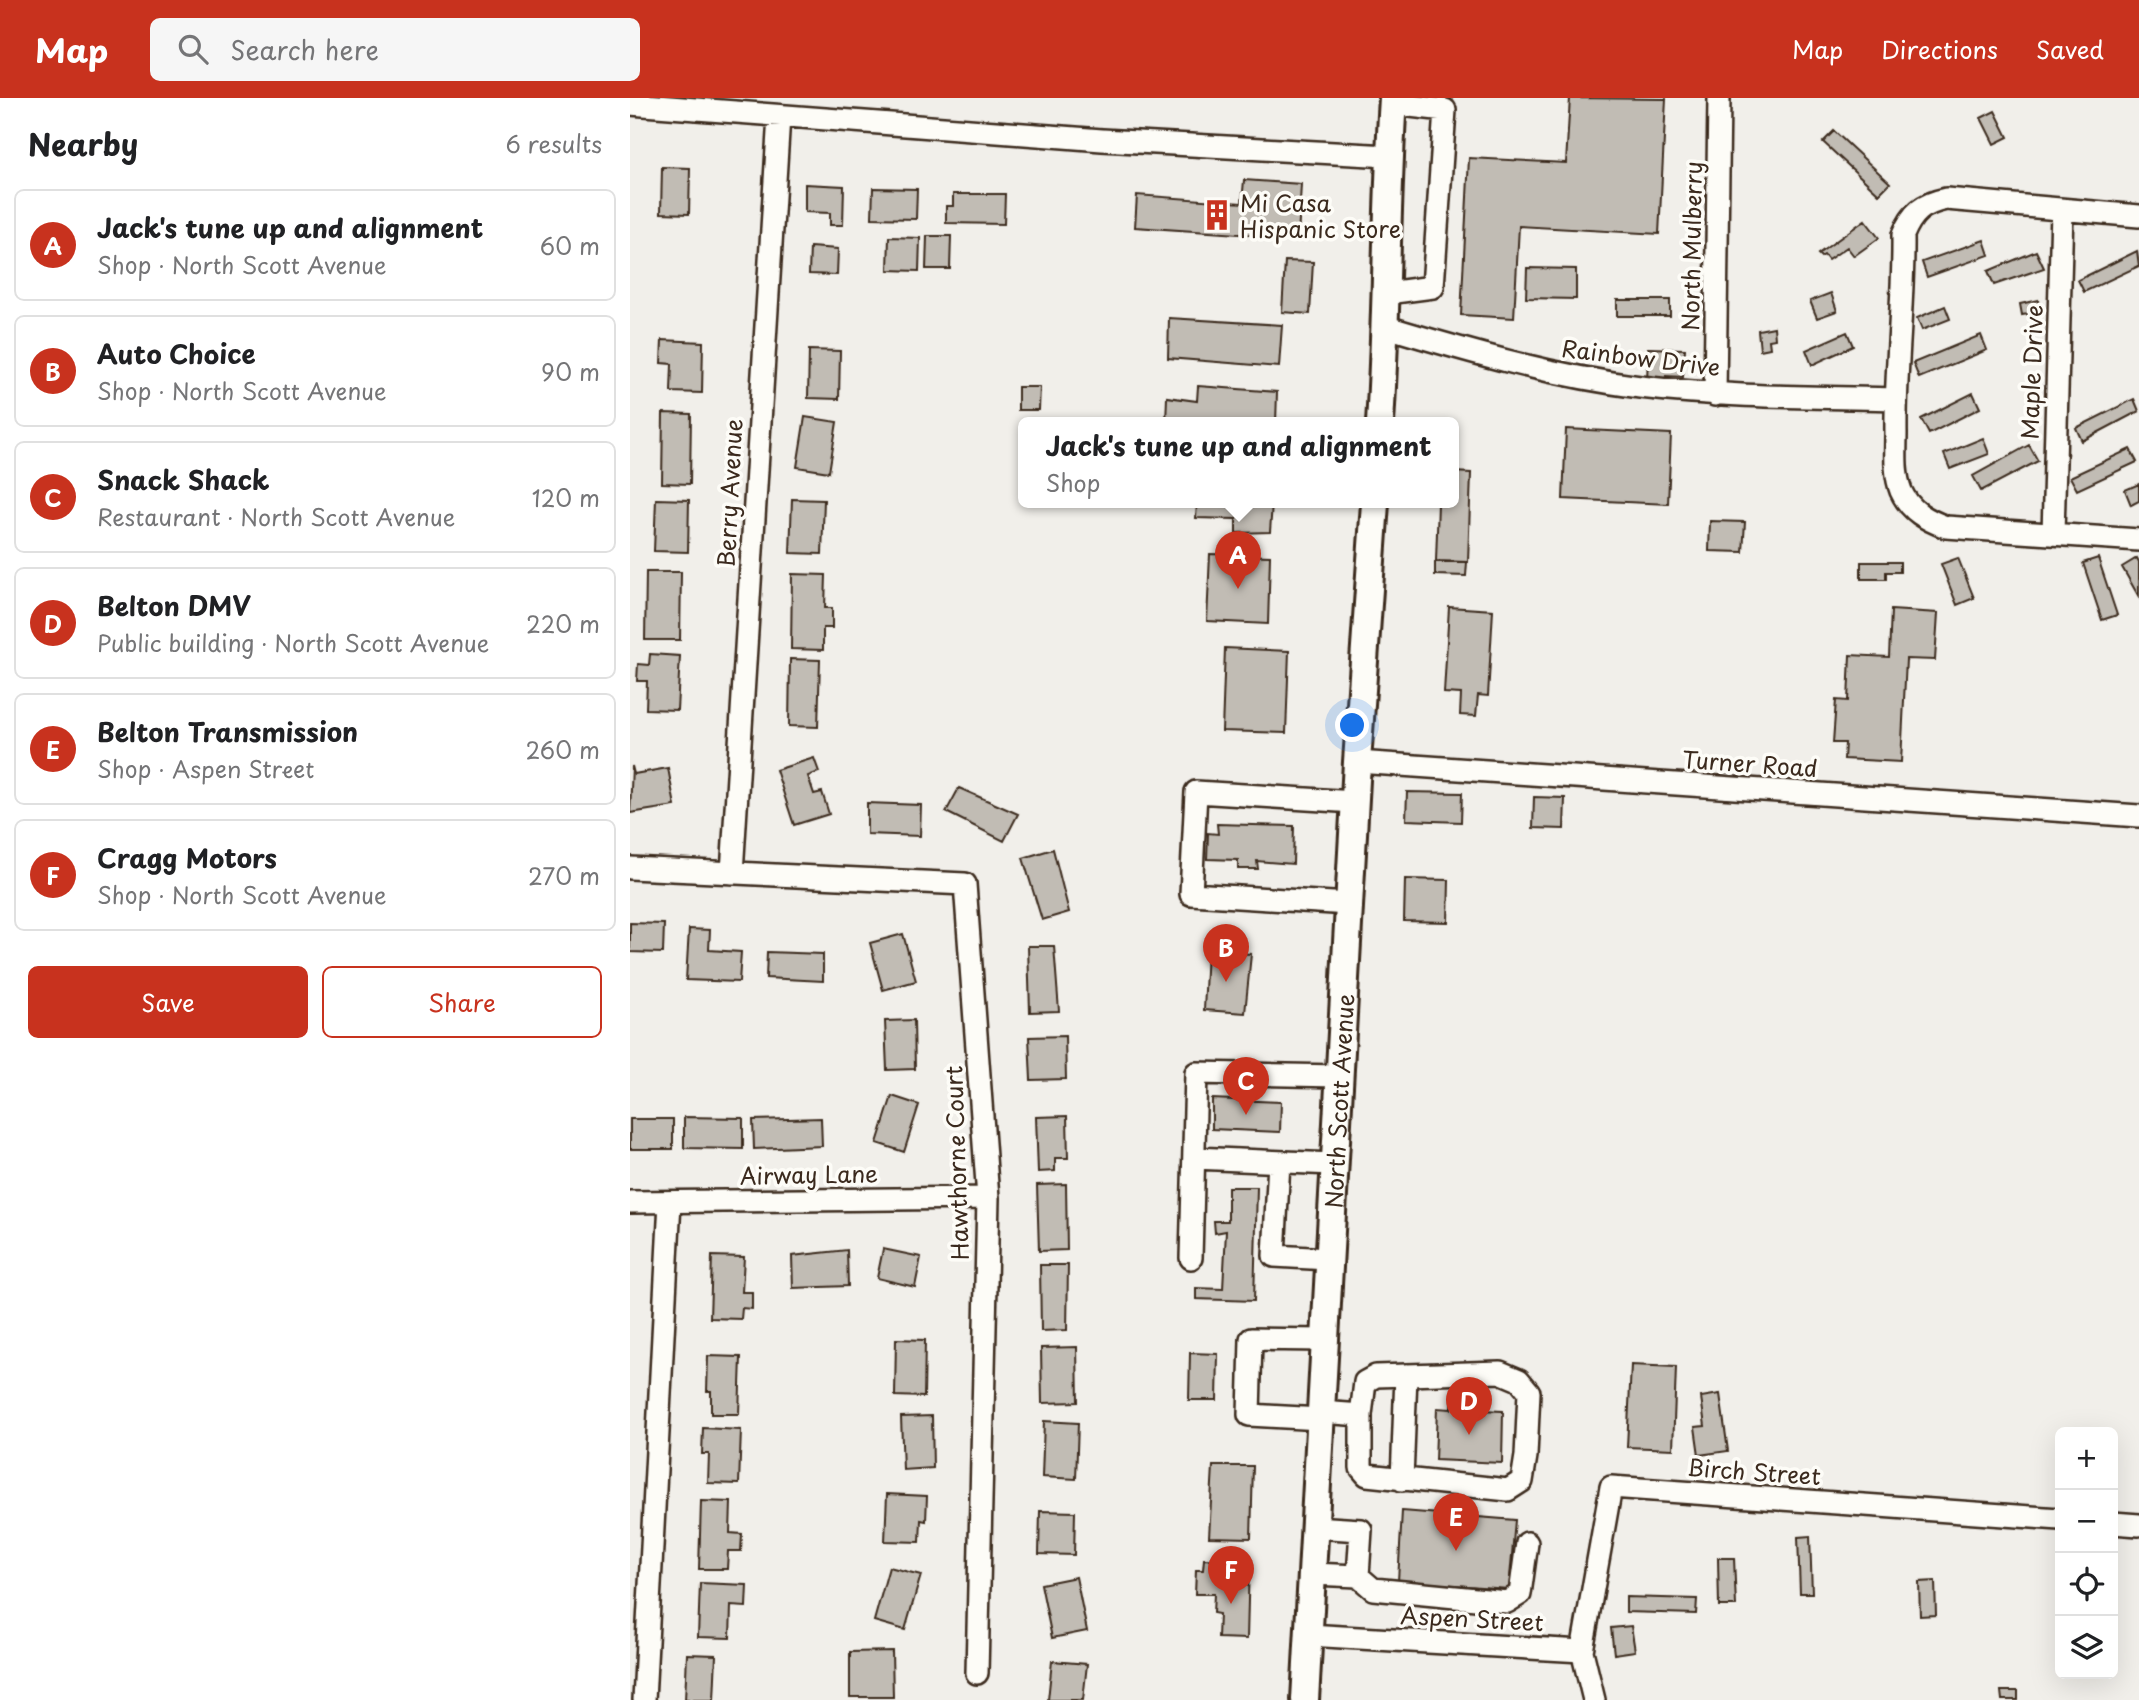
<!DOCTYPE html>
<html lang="en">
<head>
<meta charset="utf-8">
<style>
	body { margin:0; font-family:"Playpen Sans",sans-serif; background:#f6f6f6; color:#202124 }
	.controls { position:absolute; right:21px; bottom:21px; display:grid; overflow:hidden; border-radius:10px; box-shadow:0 7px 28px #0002 }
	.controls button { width:63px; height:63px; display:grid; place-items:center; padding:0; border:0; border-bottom:2px solid #e0e0e0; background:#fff; color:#202124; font:35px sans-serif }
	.you { position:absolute; left:723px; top:628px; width:24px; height:24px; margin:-18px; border:5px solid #fff; border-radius:50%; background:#1a73e8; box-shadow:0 0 0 10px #1a73e833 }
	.badge { display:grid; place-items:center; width:46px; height:46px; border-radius:50%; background:#c8321e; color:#fff; font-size:23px; font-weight:700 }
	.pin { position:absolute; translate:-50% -58px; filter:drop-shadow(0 2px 4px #0008) }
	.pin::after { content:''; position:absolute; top:37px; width:24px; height:21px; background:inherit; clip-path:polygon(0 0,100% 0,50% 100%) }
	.popup { position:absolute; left:388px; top:319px; width:441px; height:91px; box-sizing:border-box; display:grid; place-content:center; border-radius:10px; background:#fff; filter:drop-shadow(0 2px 5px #0005); font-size:23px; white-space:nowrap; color:#757577 }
	.popup b { font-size:26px; color:#202124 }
	.popup::after { content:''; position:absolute; left:50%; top:100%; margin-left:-14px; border:14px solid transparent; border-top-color:#fff }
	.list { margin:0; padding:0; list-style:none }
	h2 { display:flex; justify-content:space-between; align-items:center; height:91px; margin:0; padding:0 28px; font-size:30px }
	h2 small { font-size:23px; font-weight:400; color:#757577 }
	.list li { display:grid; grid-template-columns:46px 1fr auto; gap:21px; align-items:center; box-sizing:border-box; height:112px; margin:0 14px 14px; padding:0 14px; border:2px solid #e0e0e0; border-radius:10px }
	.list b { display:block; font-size:26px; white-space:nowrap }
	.list p { margin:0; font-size:23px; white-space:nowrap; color:#757577 }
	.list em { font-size:23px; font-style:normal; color:#757577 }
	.actions { display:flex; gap:14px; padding:21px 28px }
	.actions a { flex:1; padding:16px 0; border:2px solid #c8321e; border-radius:10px; text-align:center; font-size:24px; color:#c8321e }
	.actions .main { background:#c8321e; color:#fff }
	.icon { flex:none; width:38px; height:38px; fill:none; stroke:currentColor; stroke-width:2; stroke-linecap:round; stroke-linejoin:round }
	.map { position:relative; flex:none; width:1509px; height:1602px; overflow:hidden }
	header { display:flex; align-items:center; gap:42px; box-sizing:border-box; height:98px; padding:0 35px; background:#c8321e; color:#fff }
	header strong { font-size:33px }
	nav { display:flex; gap:38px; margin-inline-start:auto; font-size:24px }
	.search { width:490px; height:63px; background:#f6f6f6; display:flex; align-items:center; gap:18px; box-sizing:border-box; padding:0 24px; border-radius:10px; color:#757577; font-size:26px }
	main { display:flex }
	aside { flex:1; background:#fff }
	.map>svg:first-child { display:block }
	.building { fill:#c1bcb4; stroke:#3b2a1e; stroke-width:2 }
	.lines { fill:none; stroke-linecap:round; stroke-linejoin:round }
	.minor-casing { stroke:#3b2a1e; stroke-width:26 }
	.major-casing { stroke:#3b2a1e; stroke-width:32 }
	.minor { stroke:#fdfcf7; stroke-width:21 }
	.major { stroke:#fdfcf7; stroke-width:26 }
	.labels { text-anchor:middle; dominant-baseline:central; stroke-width:7; stroke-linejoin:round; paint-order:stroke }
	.poi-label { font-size:23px; fill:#3b2a1e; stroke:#fdfcf7; text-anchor:start }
	.street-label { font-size:23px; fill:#3b2a1e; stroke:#fdfcf7 }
</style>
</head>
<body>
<header>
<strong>Map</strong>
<div class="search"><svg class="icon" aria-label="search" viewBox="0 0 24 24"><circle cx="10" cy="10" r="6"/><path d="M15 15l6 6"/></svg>Search here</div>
<nav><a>Map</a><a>Directions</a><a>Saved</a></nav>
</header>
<main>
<aside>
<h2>Nearby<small>6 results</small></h2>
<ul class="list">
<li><span class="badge">A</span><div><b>Jack's tune up and alignment</b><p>Shop · North Scott Avenue</p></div><em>60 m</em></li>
<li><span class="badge">B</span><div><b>Auto Choice</b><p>Shop · North Scott Avenue</p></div><em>90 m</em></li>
<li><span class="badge">C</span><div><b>Snack Shack</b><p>Restaurant · North Scott Avenue</p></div><em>120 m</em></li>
<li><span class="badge">D</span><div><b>Belton DMV</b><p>Public building · North Scott Avenue</p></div><em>220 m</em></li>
<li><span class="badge">E</span><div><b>Belton Transmission</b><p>Shop · Aspen Street</p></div><em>260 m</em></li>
<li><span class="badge">F</span><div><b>Cragg Motors</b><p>Shop · North Scott Avenue</p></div><em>270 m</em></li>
</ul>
<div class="actions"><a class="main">Save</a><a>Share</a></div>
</aside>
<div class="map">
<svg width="1509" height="1602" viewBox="0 0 1509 1602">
	<rect width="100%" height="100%" fill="#f1efea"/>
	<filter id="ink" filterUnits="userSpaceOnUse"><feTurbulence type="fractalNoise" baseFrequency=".0143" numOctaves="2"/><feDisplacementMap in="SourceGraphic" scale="14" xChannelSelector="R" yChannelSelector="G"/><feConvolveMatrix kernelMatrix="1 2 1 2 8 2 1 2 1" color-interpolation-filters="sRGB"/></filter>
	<g filter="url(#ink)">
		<path class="building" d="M940 0 1036 1 1029 136 889 128 884 220 831 217 839 60 936 65Z
			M1365 13 1378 39 1364 46 1351 20Z
			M1204 33 1260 85 1249 96 1193 44Z
			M32 69 60 70 59 116 31 115Z
			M614 82 671 86 668 140 505 129 507 97 612 105Z
			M175 86 214 88 213 127H200V115L175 114Z
			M243 90 287 91 286 121 242 120Z
			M323 96H375L374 126 316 125V108H323Z
			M1235 122 1249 140 1224 158 1217 149 1198 162 1194 157 1191 159 1188 156Z
			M297 138H321L320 171H296Z
			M259 139 290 140 289 173 258 172Z
			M1354 142 1359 157 1297 179 1292 164Z
			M180 149 208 151 207 177 179 176Z
			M1406 153 1414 170 1364 187 1358 173Z
			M1507 153 1509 168 1454 194 1448 182Z
			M655 163 683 164 680 216 652 214Z
			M897 170 946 171V201L896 200Z
			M1201 195 1207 213 1187 220 1180 203Z
			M987 202H1040V218H987Z
			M1408 202 1410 214 1392 217 1390 206Z
			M1315 208 1320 221 1292 232 1287 220Z
			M539 220 652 227 649 269 538 260Z
			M1144 229 1145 241 1139 242 1140 250 1130 252 1128 232Z
			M1217 234 1223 248 1182 267 1176 252Z
			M1351 237 1357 252 1289 280 1283 265Z
			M32 242 73 244 72 295 41 294 42 266 31 265Z
			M1018 250 1055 251 1053 279 1036 278V289L1017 288Z
			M179 252 210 253 209 301 178 300Z
			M568 288 647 294 646 325H536L537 299 567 303Z
			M388 289H410L409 312H388Z
			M1343 295 1350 310 1299 336 1291 321Z
			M1504 301 1509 313 1452 343 1446 330Z
			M33 315 61 316 60 386 32 385Z
			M175 319 207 324 199 374 167 369Z
			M936 331 1041 336 1038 406 933 401Z
			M1353 340 1359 356 1320 371 1314 356Z
			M1399 347 1408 363 1351 393 1343 378Z
			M1500 351 1507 364 1447 392 1440 379Z
			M823 374 841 375 838 464 806 463 808 405H823Z
			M1509 386V403L1501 407 1495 392Z
			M26 401 59 402 58 454 24 453Z
			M162 401 194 402 192 456 160 455Z
			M567 405H642L640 434 606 435V421L566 420Z
			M1080 423 1115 424 1113 454 1079 453Z
			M580 456 640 458 638 526 577 523Z
			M1328 460 1344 500 1327 507 1311 466Z
			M1468 460 1487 517 1472 522 1453 465Z
			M1507 460 1509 464V499L1492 469Z
			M805 464H837L836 478 805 477Z
			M1231 464H1270V474H1256V481H1231Z
			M16 474H51L50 542H15Z
			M162 476 196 477 195 510H202V530H193V552L161 551Z
			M819 509 863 512 858 598 848 597 846 618 830 617 831 596 814 595Z
			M1261 512 1308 515 1305 562 1276 561 1271 664 1214 661 1215 645H1203L1206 602 1218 603 1220 557 1259 559Z
			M595 550 659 553 656 635 592 633Z
			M20 556 50 558 47 612 16 611 17 583H7L8 566 19 567Z
			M160 561 190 562 188 629 159 628Z
			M184 660 189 674 178 678 184 696 192 694 199 716 164 727 146 672Z
			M2 668 4 676 38 670 45 708 0 715Z
			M329 690 388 716 374 743 316 714Z
			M777 694 832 695 831 724 776 722Z
			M904 699 935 700 934 731 903 730Z
			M237 705 291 707 290 738 237 736Z
			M587 726 664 728 663 766 627 763 628 771H608V762L577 761 578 735 588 736Z
			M423 751 439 814 412 822 393 760Z
			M775 781 819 782 818 824 774 823Z
			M0 825 34 826 33 855 0 854Z
			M59 831 80 832 79 852 111 854 109 884 56 882Z
			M273 836 286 883 253 892 240 845Z
			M398 848H424L429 913 400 914Z
			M577 853 621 856 615 915 574 912Z
			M137 854 193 856V883L136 880Z
			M284 922 285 971 257 972 255 923Z
			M435 938 436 981 401 982 399 939Z
			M262 998 289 1007 274 1054 247 1045Z
			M582 1001 651 1004 650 1034 582 1031Z
			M437 1018 438 1060H425V1073L408 1074 406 1019Z
			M54 1019 113 1020V1051L54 1050Z
			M191 1020 192 1048 124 1051 123 1022Z
			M0 1021H43V1051H0Z
			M436 1086 437 1152 409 1153 407 1087Z
			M598 1089H627L624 1203 566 1201V1190L593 1191 596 1133 585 1135 584 1123H598Z
			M253 1151 291 1159 285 1189 247 1180Z
			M217 1152 218 1188 163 1190 162 1158Z
			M82 1158 114 1159 112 1194H122V1211L112 1210 111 1221 80 1220Z
			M410 1167H438L437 1232 411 1233Z
			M266 1241 295 1242 294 1299 265 1298Z
			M447 1249 448 1304 412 1305 411 1250Z
			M560 1255 588 1256 587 1302H559Z
			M78 1258 111 1259 109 1316H81V1293H77Z
			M1001 1267 1046 1269 1043 1351 997 1349Z
			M822 1295 851 1297V1312L873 1313 872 1365 805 1362 807 1310 821 1311Z
			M1090 1296 1098 1353 1069 1357 1065 1329 1075 1328 1071 1299Z
			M302 1318 303 1370 273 1372 271 1319Z
			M414 1323 448 1325 446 1381 412 1379Z
			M73 1330 111 1332 109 1386 78 1385 79 1356H72Z
			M583 1368H623L621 1440 579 1439Z
			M257 1396 297 1398 296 1423 291 1422 290 1444 255 1443Z
			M71 1403 101 1404 100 1435 112 1436 111 1453H98L97 1471H69Z
			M410 1413 445 1414 444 1457 409 1456Z
			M772 1413 885 1422 879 1491 768 1483Z
			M1180 1438 1182 1495H1170L1168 1439Z
			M1088 1460H1104L1106 1508H1089Z
			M574 1461 619 1463 617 1541 588 1540 589 1516 583 1515 584 1496H565L566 1472H573Z
			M259 1469 291 1477 275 1532 244 1523Z
			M446 1479 457 1533 422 1540 411 1486Z
			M1305 1483 1306 1517 1290 1518 1289 1484Z
			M70 1485 117 1487 116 1509 101 1508 100 1540 68 1539Z
			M996 1499 1067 1501 1066 1516 996 1514Z
			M1001 1528 1005 1553 984 1556 981 1530Z
			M262 1553 263 1599H220V1554Z
			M57 1556 86 1557 84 1602H55Z
			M422 1563 457 1566 453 1602H418Z
			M1371 1593H1388V1602H1372Z"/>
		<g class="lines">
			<defs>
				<path id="minor" d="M0 6 472 42 759 58
					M1509 118 1316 101C1292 106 1282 115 1273 137 1274 203 1265 269 1266 335 1266 355 1264 375 1271 393 1280 413 1297 422 1316 429L1509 442
					M757 195 803 189 815 12 762 6
					M757 229C840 254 923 278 1010 289 1095 299 1180 299 1265 301
					M1085 297 1089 0
					M1423 436 1432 113
					M727 664 1509 718
					M0 770 335 786 358 1100 347 1575
					M102 775 149 18
					M719 806 561 796 566 694 725 704
					M564 1060 704 1066
					M649 1064 644 1158 699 1161
					M0 1104 358 1100
					M561 1160 566 975 709 978
					M691 1314 731 1317V1370L737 1377 878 1392 892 1383 896 1358 899 1294 889 1282 870 1274 746 1278 735 1284 731 1317
					M691 1321 619 1317 621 1241 695 1242
					M772 1382 776 1277
					M1483 1425 1509 1427
					M684 1429 731 1432 728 1478
					M682 1476 728 1478 743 1491 877 1504 890 1496 897 1445
					M678 1537 952 1553 964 1602
					M952 1553 981 1389 1430 1421
					M14 1602 40 1104"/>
				<g id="major">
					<path d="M750 325C757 217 756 108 763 0"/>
					<path id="s1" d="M675 1602 727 664 745 405"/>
				</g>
			</defs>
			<use href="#minor" class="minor-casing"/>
			<use href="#major" class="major-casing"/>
			<use href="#minor" class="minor"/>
			<use href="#major" class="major"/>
		</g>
	</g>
	<defs>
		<symbol id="building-bare" viewBox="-9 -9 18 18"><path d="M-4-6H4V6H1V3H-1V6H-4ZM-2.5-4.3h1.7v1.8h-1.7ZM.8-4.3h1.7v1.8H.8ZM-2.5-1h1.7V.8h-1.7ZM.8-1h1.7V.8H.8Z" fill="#c8321e" stroke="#fdfcf7" stroke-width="2.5" paint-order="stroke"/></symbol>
	</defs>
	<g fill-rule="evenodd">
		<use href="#building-bare" x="565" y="95" width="44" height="44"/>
	</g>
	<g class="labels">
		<g class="poi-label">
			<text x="610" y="104">Mi Casa<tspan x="610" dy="26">Hispanic Store</tspan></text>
		</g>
		<g class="street-label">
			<text transform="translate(1061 148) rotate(-89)">North Mulberry</text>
			<text transform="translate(1011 259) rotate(7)">Rainbow Drive</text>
			<text transform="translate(1401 274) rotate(-88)">Maple Drive</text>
			<text transform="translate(99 395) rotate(-87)">Berry Avenue</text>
			<text transform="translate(1120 665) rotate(4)">Turner Road</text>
			<text stroke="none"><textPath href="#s1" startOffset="600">North Scott Avenue</textPath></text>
			<text transform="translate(326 1065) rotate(-92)">Hawthorne Court</text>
			<text transform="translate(179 1076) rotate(-1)">Airway Lane</text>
			<text transform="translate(1124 1373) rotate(4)">Birch Street</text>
			<text transform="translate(842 1520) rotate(3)">Aspen Street</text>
		</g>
	</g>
</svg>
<div class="controls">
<button>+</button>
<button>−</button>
<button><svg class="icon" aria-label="locate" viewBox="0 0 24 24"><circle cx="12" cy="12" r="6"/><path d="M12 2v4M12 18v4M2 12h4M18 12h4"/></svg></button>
<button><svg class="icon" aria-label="layers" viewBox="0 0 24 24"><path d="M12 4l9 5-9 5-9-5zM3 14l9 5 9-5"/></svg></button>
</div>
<div class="you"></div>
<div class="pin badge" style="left:608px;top:491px">A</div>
<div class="popup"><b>Jack's tune up and alignment</b>Shop</div>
<div class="pin badge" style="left:596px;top:884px">B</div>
<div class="pin badge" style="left:616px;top:1017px">C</div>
<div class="pin badge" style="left:839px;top:1337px">D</div>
<div class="pin badge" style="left:826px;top:1453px">E</div>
<div class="pin badge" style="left:601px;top:1506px">F</div>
</div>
</main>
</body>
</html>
